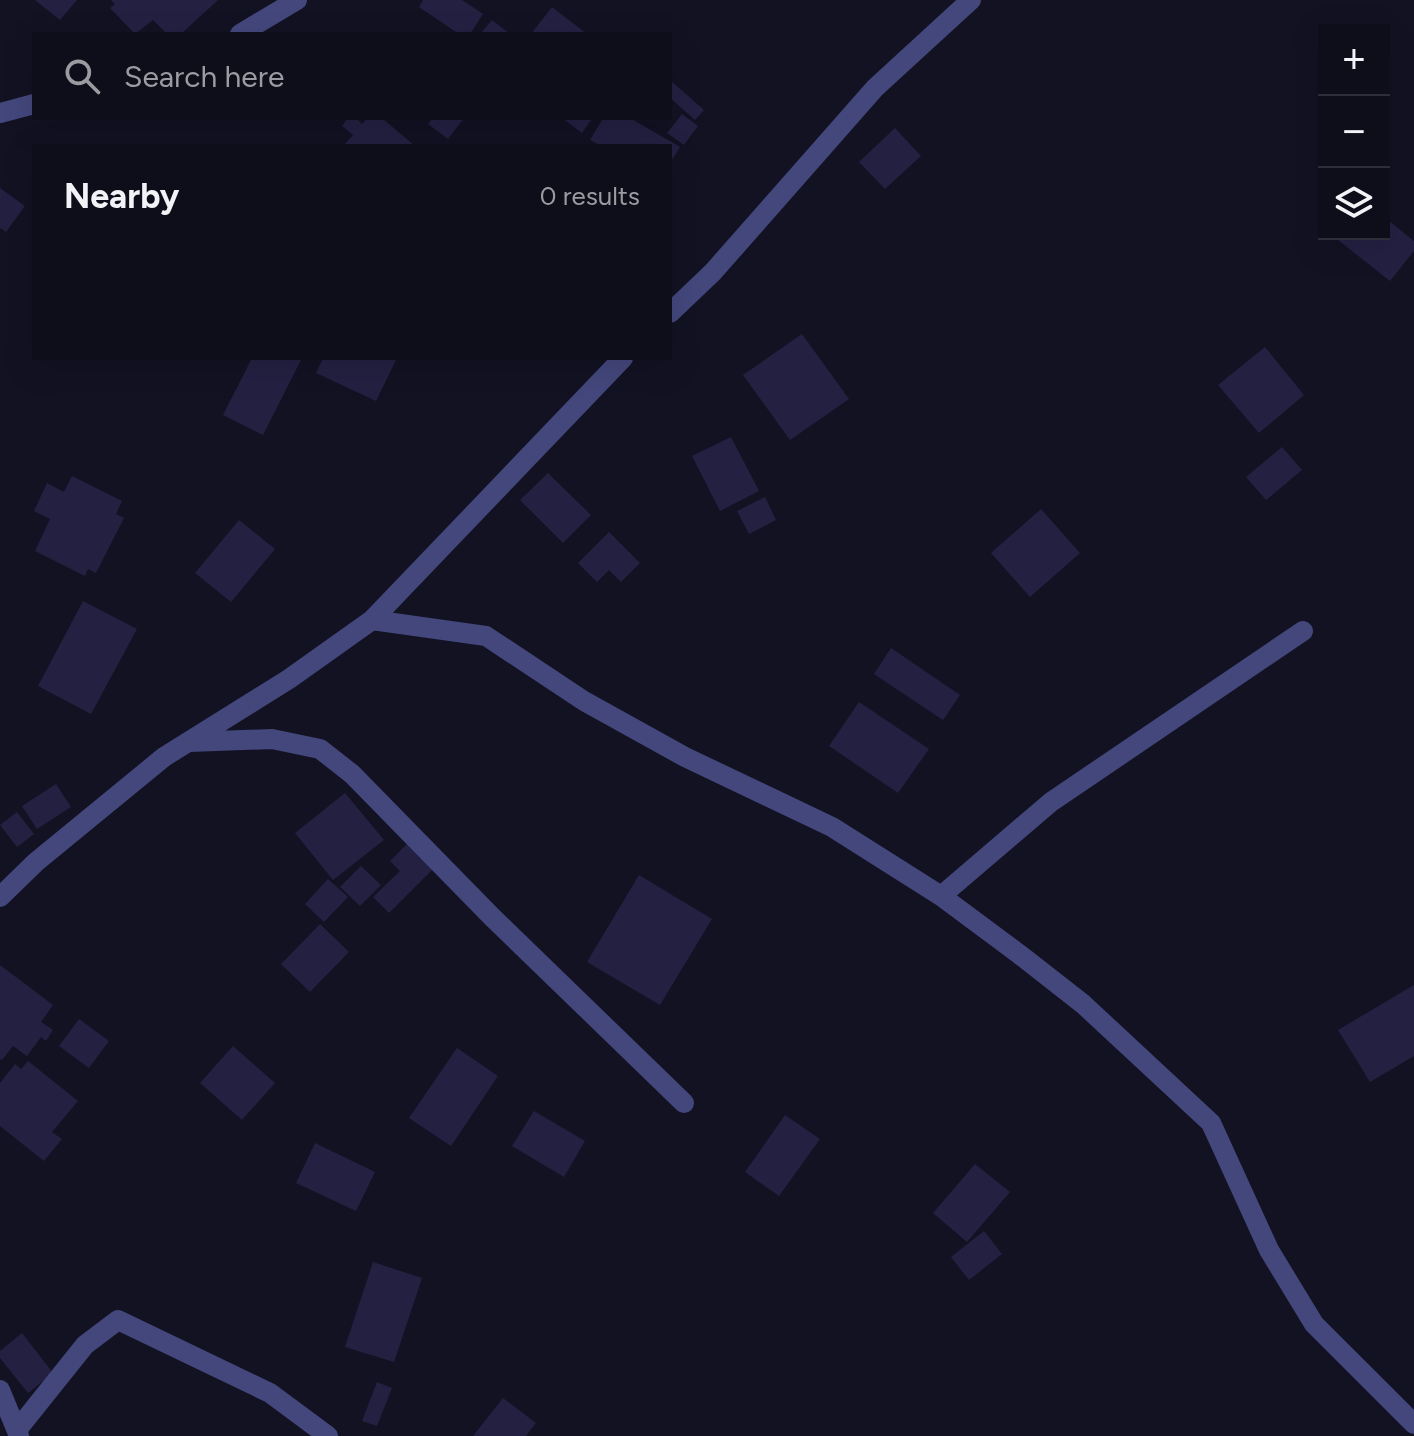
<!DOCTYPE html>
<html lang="en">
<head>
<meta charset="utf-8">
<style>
	body { margin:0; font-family:Figtree,sans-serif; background:#1c1c27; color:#f1f3f6 }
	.controls { position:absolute; right:24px; top:24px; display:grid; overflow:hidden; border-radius:0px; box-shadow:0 8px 32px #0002 }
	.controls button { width:72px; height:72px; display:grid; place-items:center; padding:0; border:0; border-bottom:2px solid #2e2e39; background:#0e0e1a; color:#f1f3f6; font:40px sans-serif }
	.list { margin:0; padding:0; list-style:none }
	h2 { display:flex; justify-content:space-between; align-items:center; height:104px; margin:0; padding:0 32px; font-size:34px }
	h2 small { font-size:26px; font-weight:400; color:#9b9ca2 }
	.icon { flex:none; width:44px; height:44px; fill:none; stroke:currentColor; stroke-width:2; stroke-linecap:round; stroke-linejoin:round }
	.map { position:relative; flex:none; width:1414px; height:1436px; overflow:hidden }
	.search { position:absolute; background:#0e0e1a; box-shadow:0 8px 32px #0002; left:32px; top:32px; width:640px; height:88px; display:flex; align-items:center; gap:20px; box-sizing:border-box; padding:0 28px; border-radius:0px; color:#9b9ca2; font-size:30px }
	.panel { position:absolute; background:#0e0e1a; box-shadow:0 8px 32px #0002; left:32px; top:144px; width:640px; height:216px; border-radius:0px }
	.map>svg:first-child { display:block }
	.building { fill:#242042 }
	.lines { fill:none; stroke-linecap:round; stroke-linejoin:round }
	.minor { stroke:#43477c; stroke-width:20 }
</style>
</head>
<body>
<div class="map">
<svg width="1414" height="1436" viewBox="0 0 1414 1436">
	<rect width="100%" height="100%" fill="#131223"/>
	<path class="building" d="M35 0H77L60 20Z
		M111 0H218L181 34H167L153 20 135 34 110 8 115 4Z
		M423 0H462L483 14 470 34H459L419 7Z
		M552 7 587 34H531Z
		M492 20 510 34H480Z
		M670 80 704 110 695 120 670 98Z
		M682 114 698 126 684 145 667 133Z
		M348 118H356L362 124 367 118H382L415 146H343L353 135 342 126Z
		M433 118H464L448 139 428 124Z
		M562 118H589L591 120 582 133Z
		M603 118H630L680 147 670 163V146H601L590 140Z
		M895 128 921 156 885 189 859 162Z
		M0 188 25 206 6 232 0 228Z
		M1384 217 1414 241V251L1390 281 1333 236 1335 234H1384Z
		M802 334 849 399 790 440 743 375Z
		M1265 347 1304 395 1259 433 1218 385Z
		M252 358H302L263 435 223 415Z
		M323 358H397L376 401 316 373Z
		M731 437 759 491 720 511 692 456Z
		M1282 447 1302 470 1266 500 1246 477Z
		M548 473 591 515 563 543 520 500Z
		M72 476 122 501 116 514 124 518 96 573 88 569 85 576 35 551 50 519 34 511 47 483 64 492Z
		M765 497 776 520 749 534 737 511Z
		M1041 509 1080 553 1030 597 991 553Z
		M239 520 275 549 231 602 195 573Z
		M609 532 640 563 621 582 609 570 597 582 578 563Z
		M83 601 137 629 91 714 38 686Z
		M891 648 960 695 943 720 874 674Z
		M859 702 929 749 898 793 829 746Z
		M56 784 71 807 37 829 22 806Z
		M345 793 384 840 333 880 295 833Z
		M17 812 34 834 17 847 0 825Z
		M408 843 433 869 389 913 373 897 400 871 390 861Z
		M361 866 381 885 360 906 340 887Z
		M639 875 712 919 660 1005 587 962Z
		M328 879 348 897 324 922 305 904Z
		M320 924 349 952 310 992 281 964Z
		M0 965 53 1005 41 1022 53 1030 46 1041 41 1037 27 1056 13 1046 2 1060 0 1059Z
		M1414 985V1056L1370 1082 1338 1030Z
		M79 1019 109 1041 89 1068 59 1046Z
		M233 1046 275 1083 242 1120 200 1083Z
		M457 1048 498 1076 451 1146 409 1118Z
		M28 1061 78 1101 52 1132 62 1139 44 1161 0 1126V1083L15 1064 21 1069Z
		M534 1111 585 1141 564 1177 512 1146Z
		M785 1115 820 1139 779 1196 745 1172Z
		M315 1143 375 1172 356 1211 296 1183Z
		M975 1164 1010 1192 967 1242 933 1213Z
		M984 1231 1002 1254 969 1280 951 1257Z
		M373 1262 422 1278 394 1362 345 1347Z
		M22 1333 53 1373 28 1393 0 1358V1351Z
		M377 1382 392 1388 377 1426 362 1421Z
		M503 1398 536 1423 526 1436H473Z"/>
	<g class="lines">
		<path class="minor" d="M240 34 297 0
			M0 113 34 104
			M670 313 713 272 875 88 971 0
			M372 620 486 636 584 701 685 757 832 827 941 896 1019 954 1083 1004 1211 1123 1269 1250 1314 1324 1414 1424
			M189 742 272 739 320 749 352 774 492 917 684 1103
			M941 896 1051 802 1303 631
			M0 897 36 862 164 757 289 679 372 620 623 358
			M0 1390 19 1436
			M17 1430 85 1345 118 1320 270 1393 328 1436"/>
	</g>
</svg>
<div class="controls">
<button>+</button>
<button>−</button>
<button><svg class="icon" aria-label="layers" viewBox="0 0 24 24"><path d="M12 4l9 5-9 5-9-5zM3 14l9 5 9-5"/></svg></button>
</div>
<div class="search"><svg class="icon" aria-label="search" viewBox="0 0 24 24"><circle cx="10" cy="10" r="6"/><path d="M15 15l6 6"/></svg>Search here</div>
<section class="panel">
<h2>Nearby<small>0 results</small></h2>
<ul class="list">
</ul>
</section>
</div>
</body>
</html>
